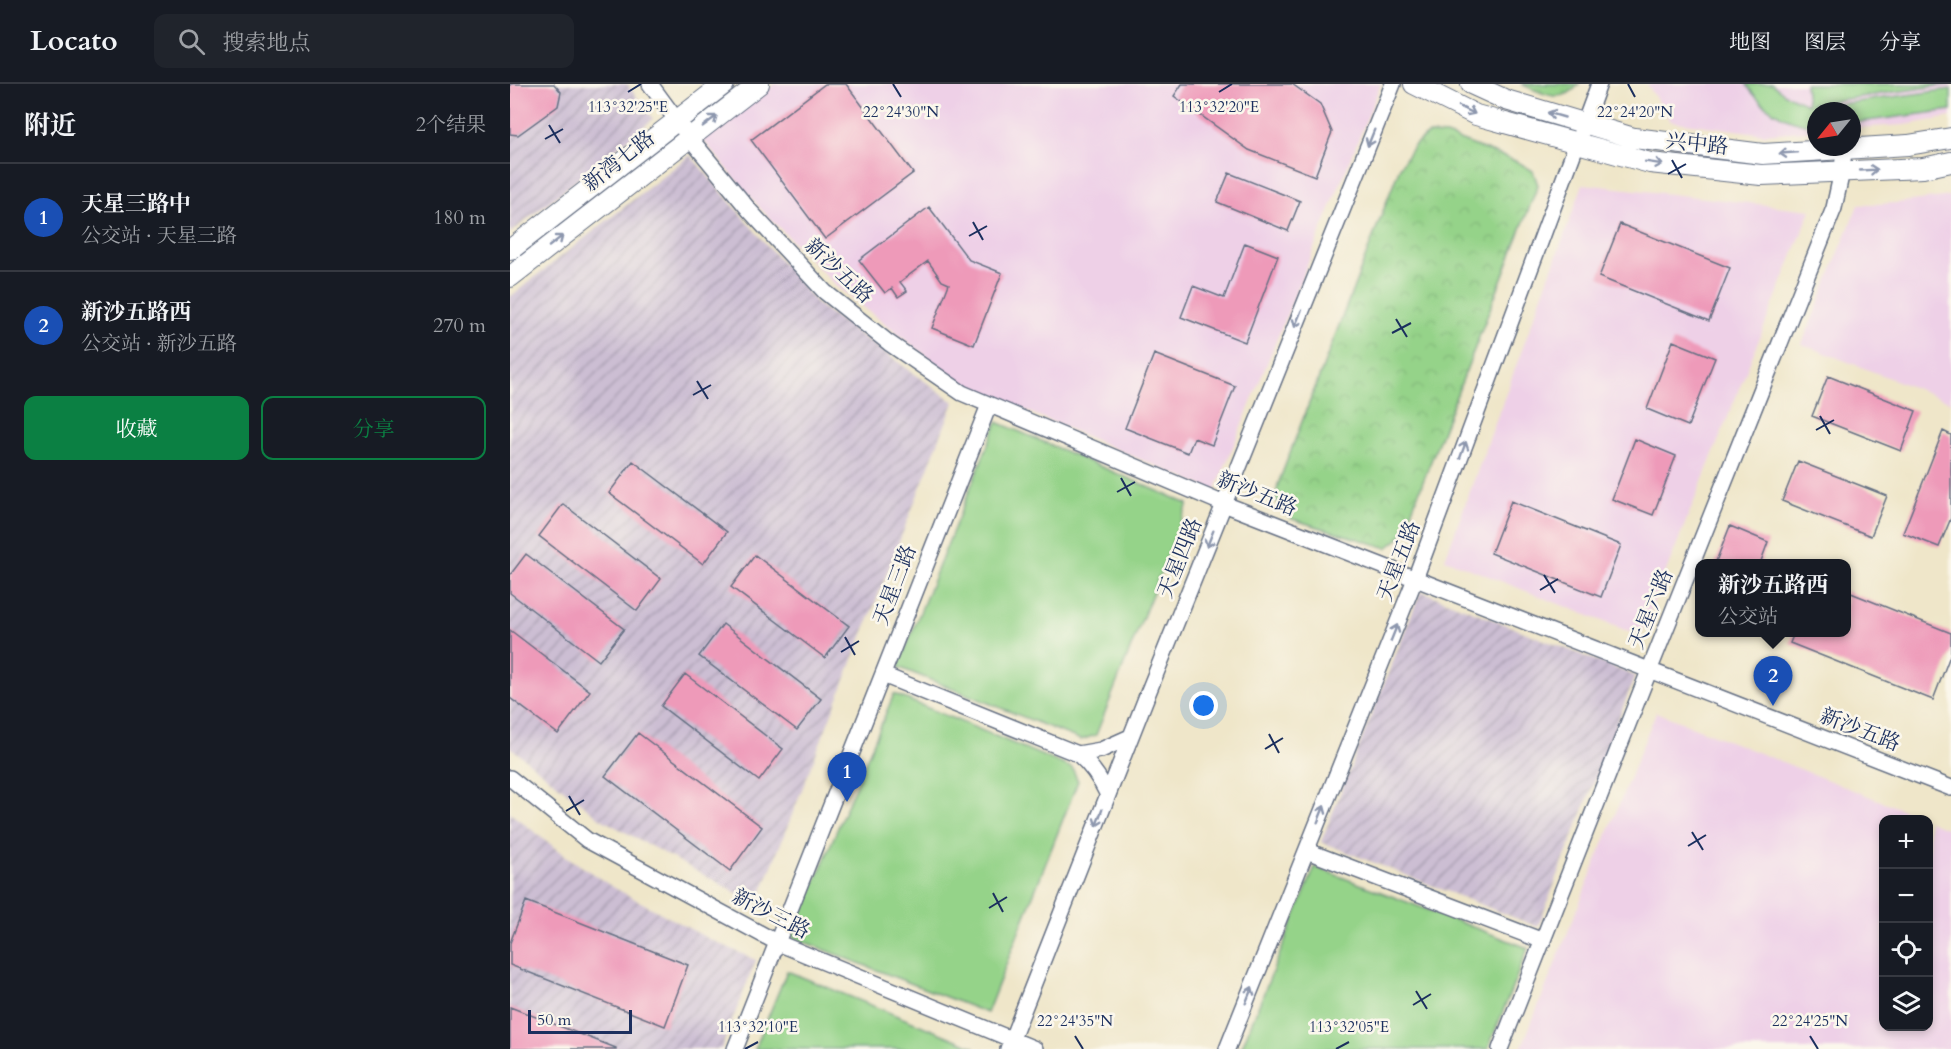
<!DOCTYPE html>
<html lang="zh">
<head>
<meta charset="utf-8">
<style>
	body { margin:0; font-family:Cardo,"Noto Serif SC",serif; background:#20242c; color:#f1f3f6 }
	.controls { position:absolute; right:18px; bottom:18px; display:grid; overflow:hidden; border-radius:12px; box-shadow:0 3px 9px #0003 }
	.controls button { width:54px; height:54px; display:grid; place-items:center; padding:0; border:0; border-bottom:2px solid #363941; background:#171b24; color:#f1f3f6; font:30px sans-serif }
	.compass { position:absolute; left:1297px; top:18px; width:54px; height:54px; border-radius:50%; background:#171b24; box-shadow:0 3px 9px #0003; rotate:240deg }
	.scale { position:absolute; left:18px; bottom:15px; width:104px; box-sizing:border-box; padding-left:6px; border:3px solid #1b2f5e; border-top:0; font-size:16px; line-height:21px; white-space:nowrap; color:#1b2f5e; -webkit-text-stroke:4px #fbf7ec; paint-order:stroke }
	.you { position:absolute; left:694px; top:622px; width:21px; height:21px; margin:-15px; border:4px solid #fff; border-radius:50%; background:#1a73e8; box-shadow:0 0 0 9px #1a73e833 }
	.badge { display:grid; place-items:center; width:39px; height:39px; border-radius:50%; background:#0b8043; color:#fff; font-size:20px; font-weight:700 }
	.pin { position:absolute; translate:-50% -50px; filter:drop-shadow(0 2px 3px #0008) }
	.pin::after { content:''; position:absolute; top:32px; width:21px; height:18px; background:inherit; clip-path:polygon(0 0,100% 0,50% 100%) }
	.popup { position:absolute; left:1185px; top:475px; width:156px; height:78px; box-sizing:border-box; display:grid; place-content:center; border-radius:12px; background:#171b24; filter:drop-shadow(0 2px 4px #0005); font-size:20px; white-space:nowrap; color:#9ea1a6 }
	.popup b { font-size:22px; color:#f1f3f6 }
	.popup::after { content:''; position:absolute; left:50%; top:100%; margin-left:-12px; border:12px solid transparent; border-top-color:#171b24 }
	.list { margin:0; padding:0; list-style:none }
	h2 { display:flex; justify-content:space-between; align-items:center; height:78px; margin:0; padding:0 24px; font-size:26px }
	h2 small { font-size:20px; font-weight:400; color:#9ea1a6 }
	.list li { display:grid; grid-template-columns:39px 1fr auto; gap:18px; align-items:center; box-sizing:border-box; height:108px; padding:0 24px; border-top:2px solid #363941 }
	.list b { display:block; font-size:22px; white-space:nowrap }
	.list p { margin:0; font-size:20px; white-space:nowrap; color:#9ea1a6 }
	.list em { font-size:20px; font-style:normal; color:#9ea1a6 }
	.actions { display:flex; gap:12px; padding:18px 24px }
	.actions a { flex:1; padding:14px 0; border:2px solid #0b8043; border-radius:12px; text-align:center; font-size:21px; color:#0b8043 }
	.actions .main { background:#0b8043; color:#fff }
	.icon { flex:none; width:33px; height:33px; fill:none; stroke:currentColor; stroke-width:2; stroke-linecap:round; stroke-linejoin:round }
	.map { position:relative; flex:none; width:1441px; height:965px; overflow:hidden }
	header { display:flex; align-items:center; gap:36px; box-sizing:border-box; height:84px; padding:0 30px; background:#171b24; border-bottom:2px solid #363941 }
	header strong { font-size:28px }
	nav { display:flex; gap:33px; margin-inline-start:auto; font-size:21px }
	.search { width:420px; height:54px; background:#20242c; display:flex; align-items:center; gap:15px; box-sizing:border-box; padding:0 21px; border-radius:12px; color:#9ea1a6; font-size:22px }
	main { display:flex }
	aside { flex:1; background:#171b24 }
	.map>svg:first-child { display:block }
	.built { fill:#eed0e7 }
	.industrial { fill:url(#industrial-furrows) }
	.grass { fill:#95d389; stroke:#588174; stroke-width:1.5 }
	.park { fill:url(#park-crowns); stroke:#588174; stroke-width:1.5 }
	.building { fill:#ee9ab9 }
	.lines { fill:none; stroke-linecap:round; stroke-linejoin:round }
	.minor-casing { stroke:#656f83; stroke-width:18 }
	.tertiary-casing { stroke:#656f83; stroke-width:22 }
	.minor { stroke:#fff; stroke-width:15 }
	.tertiary { stroke:#fff; stroke-width:20 }
	.oneway { stroke:#8d97ae }
	.ticks { fill:none; stroke:#1b2f5e; stroke-width:2 }
	.labels { text-anchor:middle; dominant-baseline:central; stroke-width:5; stroke-linejoin:round; paint-order:stroke }
	.street-label { font-size:21px; fill:#1b2f5e; stroke:#fbf7ec }
	.ticks-label { font-size:15px; text-anchor:middle; fill:#1b2f5e; stroke:#fbf7ec; stroke-width:5; stroke-linejoin:round; paint-order:stroke }
</style>
</head>
<body>
<header>
<strong>Locato</strong>
<div class="search"><svg class="icon" aria-label="search" viewBox="0 0 24 24"><circle cx="10" cy="10" r="6"/><path d="M15 15l6 6"/></svg>搜索地点</div>
<nav><a>地图</a><a>图层</a><a>分享</a></nav>
</header>
<main>
<aside>
<h2>附近<small>2个结果</small></h2>
<ul class="list">
<li><span class="badge" style="background:#1a4fb4">1</span><div><b>天星三路中</b><p>公交站 · 天星三路</p></div><em>180 m</em></li>
<li><span class="badge" style="background:#1a4fb4">2</span><div><b>新沙五路西</b><p>公交站 · 新沙五路</p></div><em>270 m</em></li>
</ul>
<div class="actions"><a class="main">收藏</a><a>分享</a></div>
</aside>
<div class="map">
<svg width="1441" height="965" viewBox="0 0 1441 965">
	<defs>
		<pattern id="industrial-furrows" width="10" height="10" patternUnits="userSpaceOnUse" patternTransform="scale(1.5)"><rect width="10" height="10" fill="#ccbed3"/><path d="M-1 1l2-2M0 10L10 0M9 11l2-2" fill="none" stroke="#a59bae"/></pattern>
		<pattern id="park-crowns" width="20" height="18" patternUnits="userSpaceOnUse" patternTransform="scale(1.5)"><rect width="20" height="18" fill="#95d389"/><path d="M2 6a3 3 0 1 1 6 0M12 15a3 3 0 1 1 6 0" fill="none" stroke="#80b579"/></pattern>
	</defs>
	<rect width="100%" height="100%" fill="#fbf7ec"/>
	<filter id="ink" filterUnits="userSpaceOnUse"><feTurbulence type="fractalNoise" baseFrequency=".0167" numOctaves="2"/><feDisplacementMap in="SourceGraphic" scale="12" xChannelSelector="R" yChannelSelector="G"/><feConvolveMatrix kernelMatrix="1 2 1 2 8 2 1 2 1" color-interpolation-filters="sRGB"/></filter>
	<filter id="wash" filterUnits="userSpaceOnUse"><feTurbulence type="fractalNoise" baseFrequency=".008" numOctaves="4" result="noise"/><feDisplacementMap in="SourceGraphic" scale="24" xChannelSelector="R" yChannelSelector="G"/><feGaussianBlur stdDeviation="1.35" result="paint"/><feColorMatrix in="noise" values="0 0 0 0 0 0 0 0 0 0 0 0 0 0 0 0 0 1.4 0 .05"/><feComposite in="paint" operator="in"/></filter>
	<g filter="url(#wash)">
		<rect width="100%" height="100%" fill="#efe6c9"/>
		<path class="built" d="M265 0H871L705 407 451 299 326 202 251 125 192 55Z
			M1137 0H1441V33L1395 41 1342 44V27H1306V46L1254 50 1160 37Z
			M1073 100 1301 126 1130 552 935 475Z
			M1441 112V318L1292 260 1348 121 1386 119Z
			M1146 628 1416 735 1374 736V942H1418L1419 737 1441 746V965H1011Z"/>
		<path class="industrial" d="M0 0H117L143 35 0 149Z
			M180 71 308 221 444 318 247 820 91 735 0 663V213Z
			M911 507 1125 592 1028 843 811 758Z
			M0 729 56 772 101 802 197 854 246 876 211 965H0Z"/>
		<path class="grass" d="M1236 0H1262L1275 10 1297 20 1295 0H1441L1301 20 1323 21 1441 5V26L1342 39V27H1306V42C1277 38 1252 25 1236 0Z
			M487 338 678 420 586 651 571 656 388 583Z
			M384 610 562 684 568 697 477 929 282 853Z
			M805 783 1018 864 978 965H731Z
			M277 887 464 963 463 965H245Z"/>
		<path class="park" d="M1011 0H1069C1052 22 1031 9 1011 0Z
			M920 50 936 51 1008 78 1023 87 1028 101 892 452 877 464 782 435 769 424 766 412 768 400 890 83C898 70 905 56 920 50Z"/>
		<g id="blocks">
			<path class="building" d="M0 0H44L51 8 48 22 8 51 0 50Z
				M315 0H336L403 89 315 155 241 56Z
				M672 0H782L810 20 822 48 805 92 739 66 664 12Z
				M719 89 790 117 778 147 707 118Z
				M419 123 459 176 492 189 464 261 422 244 439 200 432 197 418 177 390 198 397 207 388 213 382 204 375 209 349 176Z
				M1110 140 1220 184 1199 237 1089 193Z
				M735 159 768 172 735 258 671 233 683 202 714 214Z
				M1163 257 1205 274 1178 342 1137 325Z
				M644 270 725 302 702 361 684 354 678 369 615 344Z
				M1318 292 1406 327 1391 367 1302 332Z
				M1433 347 1441 351V434L1429 463 1393 449Z
				M1125 355 1166 372 1143 431 1102 415Z
				M123 377 217 448 193 480 99 409Z
				M1288 377 1377 412 1361 452 1272 417Z
				M1001 417 1111 461 1091 513 981 469Z
				M53 420 151 495 127 527 29 452Z
				M1220 442 1258 458 1250 480H1205Z
				M16 470 114 545 89 577 0 509V491Z
				M245 471 339 542 315 574 221 503Z
				M1336 507 1441 549V569L1423 616 1280 559 1284 549H1336Z
				M213 540 311 615 287 646 189 572Z
				M0 546 80 607 48 650 0 614Z
				M175 590 273 665 249 697 151 622Z
				M128 649 252 743 220 787 95 692Z
				M16 817 178 881 155 942 0 881V859Z
				M0 923 106 964V965H0Z"/>
		</g>
	</g>
	<g filter="url(#ink)">
		<use href="#blocks" fill-opacity="0" stroke="#656f83" stroke-width="1.5"/>
		<g class="lines">
			<defs>
				<path id="minor" d="M140 0 179 53 240 127 315 208 379 259 452 309 714 420 1441 704
					M373 591 568 670
					M0 694 77 756 268 859 525 965
					M598 711C590 694 582 682 568 670L591 666 620 653
					M797 767 1033 857
					M225 965 479 321
					M498 965 638 609 883 0
					M717 965 905 495 1089 0
					M990 965 1139 587 1324 124 1332 87 1334 65"/>
				<path id="tertiary" d="M904 0 966 31 1140 79 1251 91 1413 84 1441 78
					M961 0 996 16 1124 54 1253 70 1398 61 1441 54
					M0 166 214 0
					M0 193 249 0"/>
			</defs>
			<use href="#minor" class="minor-casing"/>
			<use href="#tertiary" class="tertiary-casing"/>
			<use href="#minor" class="minor"/>
			<use href="#tertiary" class="tertiary"/>
		</g>
		<defs><path id="oneway-shaft" d="M-6 0H5M1.5-3L5.5 0L1.5 3" fill="none" stroke-width="1.6" stroke-linecap="round" stroke-linejoin="round" transform="scale(1.5)"/></defs>
		<g class="oneway">
			<use href="#oneway-shaft" transform="translate(957 26) rotate(26)"/>
			<use href="#oneway-shaft" transform="translate(1046 31) rotate(-164)"/>
			<use href="#oneway-shaft" transform="translate(200 37) rotate(-37)"/>
			<use href="#oneway-shaft" transform="translate(861 54) rotate(112)"/>
			<use href="#oneway-shaft" transform="translate(1278 69) rotate(176)"/>
			<use href="#oneway-shaft" transform="translate(1144 79) rotate(9)"/>
			<use href="#oneway-shaft" transform="translate(1359 86) rotate(-3)"/>
			<use href="#oneway-shaft" transform="translate(46 157) rotate(-38)"/>
			<use href="#oneway-shaft" transform="translate(788 235) rotate(112)"/>
			<use href="#oneway-shaft" transform="translate(953 366) rotate(-70)"/>
			<use href="#oneway-shaft" transform="translate(700 455) rotate(112)"/>
			<use href="#oneway-shaft" transform="translate(884 549) rotate(-68)"/>
			<use href="#oneway-shaft" transform="translate(811 730) rotate(-68)"/>
			<use href="#oneway-shaft" transform="translate(589 734) rotate(111)"/>
			<use href="#oneway-shaft" transform="translate(739 911) rotate(-68)"/>
		</g>
	</g>
	<path class="ticks" d="M383 0 391 13M1118 0 1125 13M118 8 131 0M709 8 722 0M39 41 50 59M35 55 53 45M1162 76 1172 94M1158 90 1176 80M463 138 473 156M459 152 477 142M886 235 897 253M882 249 901 239M187 297 198 315M183 311 201 301M1310 332 1320 350M1306 346 1324 336M611 394 621 412M607 408 625 398M1034 491 1045 509M1030 506 1048 495M335 553 345 571M331 568 349 557M759 650 769 669M755 665 773 654M59 712 70 731M56 727 74 716M1182 748 1193 766M1178 762 1196 751M483 809 493 828M479 824 497 813M906 907 917 925M903 921 921 910M565 952 573 965M1300 952 1308 965M235 965 248 958M826 965 839 958"/>
	<g class="labels">
		<g class="street-label">
			<text transform="translate(1187 60) rotate(6)">兴中路</text>
			<text transform="translate(109 77) rotate(-38)">新湾七路</text>
			<text transform="translate(329 187) rotate(43)">新沙五路</text>
			<text transform="translate(747 410) rotate(22)">新沙五路</text>
			<text transform="translate(670 474) rotate(-68)">天星四路</text>
			<text transform="translate(889 477) rotate(-69)">天星五路</text>
			<text transform="translate(385 501) rotate(-69)">天星三路</text>
			<text transform="translate(1141 525) rotate(-68)">天星六路</text>
			<text transform="translate(1350 646) rotate(21)">新沙五路</text>
			<text transform="translate(261 830) rotate(27)">新沙三路</text>
		</g>
	</g>
	<g class="ticks-label">
		<text x="118" y="28">113°32'25"E</text>
		<text x="709" y="28">113°32'20"E</text>
		<text x="391" y="33">22°24'30"N</text>
		<text x="1125" y="33">22°24'20"N</text>
		<text x="565" y="942">22°24'35"N</text>
		<text x="1300" y="942">22°24'25"N</text>
		<text x="248" y="948">113°32'10"E</text>
		<text x="839" y="948">113°32'05"E</text>
	</g>
</svg>
<div class="controls">
<button>+</button>
<button>−</button>
<button><svg class="icon" aria-label="locate" viewBox="0 0 24 24"><circle cx="12" cy="12" r="6"/><path d="M12 2v4M12 18v4M2 12h4M18 12h4"/></svg></button>
<button><svg class="icon" aria-label="layers" viewBox="0 0 24 24"><path d="M12 4l9 5-9 5-9-5zM3 14l9 5 9-5"/></svg></button>
</div>
<svg class="compass" viewBox="-18 -18 36 36"><path d="M0-13l5 13h-10z" fill="#e53935"/><path d="M0 13l5-13h-10z" fill="#9ea1a6"/></svg>
<div class="scale">50 m</div>
<div class="you"></div>
<div class="pin badge" style="left:337px;top:718px;background:#1a4fb4">1</div>
<div class="pin badge" style="left:1263px;top:622px;background:#1a4fb4">2</div>
<div class="popup"><b>新沙五路西</b>公交站</div>
</div>
</main>
</body>
</html>
